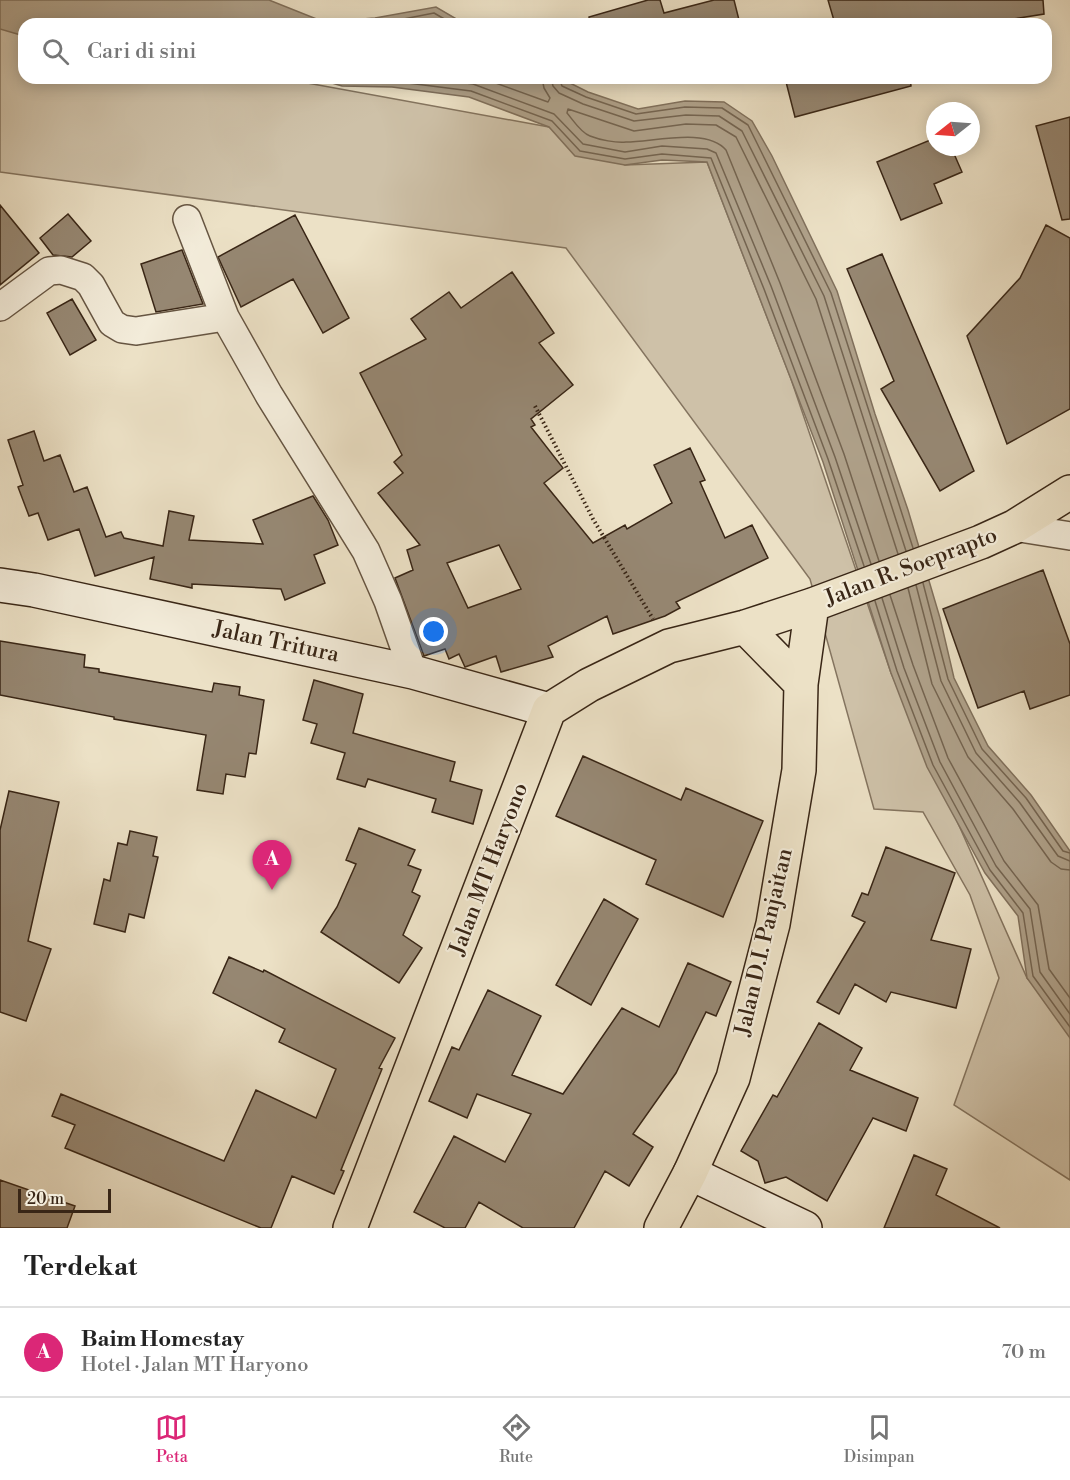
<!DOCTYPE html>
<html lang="id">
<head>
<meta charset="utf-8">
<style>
	body { margin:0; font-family:"Libre Bodoni",serif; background:#f2f2f2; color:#222 }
	.compass { position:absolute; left:926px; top:102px; width:54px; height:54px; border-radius:50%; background:#fff; box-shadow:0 3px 15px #0003; rotate:253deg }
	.scale { position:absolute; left:18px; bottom:15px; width:93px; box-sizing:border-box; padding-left:6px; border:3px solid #392616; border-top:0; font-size:16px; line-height:21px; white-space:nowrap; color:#392616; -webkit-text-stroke:4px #f3ecda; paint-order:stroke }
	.you { position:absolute; left:434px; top:632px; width:21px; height:21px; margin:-15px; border:4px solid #fff; border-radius:50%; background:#1a73e8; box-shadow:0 0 0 9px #1a73e833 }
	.badge { display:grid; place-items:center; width:39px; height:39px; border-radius:50%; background:#db2777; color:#fff; font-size:20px; font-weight:700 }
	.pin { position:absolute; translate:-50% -50px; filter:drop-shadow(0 2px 3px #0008) }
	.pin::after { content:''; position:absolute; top:32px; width:21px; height:18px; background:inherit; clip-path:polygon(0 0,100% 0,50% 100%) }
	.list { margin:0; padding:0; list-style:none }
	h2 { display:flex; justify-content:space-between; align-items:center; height:78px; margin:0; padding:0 24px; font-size:26px }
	h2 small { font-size:20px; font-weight:400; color:#767676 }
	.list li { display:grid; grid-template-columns:39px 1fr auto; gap:18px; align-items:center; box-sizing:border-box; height:90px; padding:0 24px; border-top:2px solid #e0e0e0 }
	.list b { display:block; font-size:22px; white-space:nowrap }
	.list p { margin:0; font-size:20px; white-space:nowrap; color:#767676 }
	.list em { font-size:20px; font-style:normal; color:#767676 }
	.icon { flex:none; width:33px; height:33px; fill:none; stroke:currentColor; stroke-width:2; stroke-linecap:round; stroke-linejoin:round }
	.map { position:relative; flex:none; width:1070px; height:1228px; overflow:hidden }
	.search { position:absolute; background:#fff; box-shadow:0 3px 15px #0003; left:18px; right:18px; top:18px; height:66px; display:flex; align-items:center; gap:15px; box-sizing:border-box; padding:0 21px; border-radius:18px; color:#767676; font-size:22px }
	.sheet { height:168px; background:#fff }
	nav { display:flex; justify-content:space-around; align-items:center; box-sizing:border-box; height:84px; border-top:2px solid #e0e0e0; background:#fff; font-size:16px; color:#767676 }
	nav a { display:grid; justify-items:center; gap:3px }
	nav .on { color:#db2777 }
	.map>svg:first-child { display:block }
	.green { fill:#cec1a8; stroke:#84745f; stroke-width:1.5 }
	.water { fill:#afa18a; stroke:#80705c; stroke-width:1.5 }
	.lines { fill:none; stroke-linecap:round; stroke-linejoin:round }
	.shore { stroke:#746450; stroke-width:1.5 }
	.building { fill:#968772; stroke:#392616; stroke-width:1.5; fill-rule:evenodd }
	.street-casing { stroke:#665542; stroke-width:30 }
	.secondary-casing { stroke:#392616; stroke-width:36 }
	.highway-casing { stroke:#392616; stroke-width:36 }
	.path { stroke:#392616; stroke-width:4; stroke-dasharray:1.5 3; stroke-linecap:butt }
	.street { stroke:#f3ecda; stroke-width:27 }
	.secondary { stroke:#f3ecda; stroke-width:33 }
	.highway { stroke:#ece1c6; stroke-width:33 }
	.labels { text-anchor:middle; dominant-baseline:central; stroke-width:4.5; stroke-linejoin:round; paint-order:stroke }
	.street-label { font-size:22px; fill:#392616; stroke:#f3ecda }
</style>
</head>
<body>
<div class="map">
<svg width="1070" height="1228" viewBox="0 0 1070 1228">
	<rect width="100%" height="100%" fill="#ece1c6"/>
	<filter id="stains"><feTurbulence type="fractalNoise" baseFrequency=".00333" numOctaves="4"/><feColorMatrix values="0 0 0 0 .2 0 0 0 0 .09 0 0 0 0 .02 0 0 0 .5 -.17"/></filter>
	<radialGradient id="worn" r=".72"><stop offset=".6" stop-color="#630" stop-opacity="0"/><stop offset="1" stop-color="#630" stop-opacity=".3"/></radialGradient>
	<path class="green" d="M0 28 24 32V78H280L549 127 625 165 707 162 791 379 891 673 1027 978 1070 1022V1180L954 1105 999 978 970 895 923 812 874 809 810 579 566 248 0 172Z"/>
	<path class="water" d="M0 0H269L324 22 375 18 436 7 465 24H24V36L0 29Z
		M315 78H560L588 92 638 109 685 101 724 102 752 121 772 156 837 291 875 414 908 510 940 618 954 678 988 746 1031 795 1070 851V1038L1027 978 1018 916 985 873 927 767 891 673 823 462 707 162 662 160 625 165 575 156 549 127 469 97 392 87 342 86Z"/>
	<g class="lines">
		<path class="shore" d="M378 24 434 13 453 24
			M336 78 392 81 471 91 552 121 580 151 625 159 662 154 711 158 764 289 828 459 864 566
			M429 78 473 84 554 114 583 144 625 152 662 146 707 149 716 153 771 286 835 457 871 564
			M482 78 548 102 550 98 544 88 542 78
			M551 78 553 86 559 93 583 104 634 121 686 115 719 116 742 131 824 296 906 551
			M559 78 562 86 586 97 636 114 685 107 722 108 748 125 831 293 913 548
			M879 561 844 454 780 283 726 150C707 127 653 142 626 142 616 143 600 140 590 136 581 133 573 120 567 113L568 109 634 131 686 124 716 125 736 137 816 299 898 554
			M923 583 948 679 982 749 1026 798 1063 851 1070 853
			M916 585 941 681 976 753 1020 803 1058 856 1070 861
			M908 588 932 684 968 757 1013 809 1051 862 1061 869 1070 870
			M890 595 913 665 948 758 1004 861 1038 905 1049 969 1070 998
			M882 598 904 668 940 762 996 866 1030 909 1040 972 1070 1014
			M875 601 897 671 933 765 990 870 1023 913 1033 976 1070 1027"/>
	</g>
	<path class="building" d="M648 0H660L664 13 714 0H734L740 24H590L589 17Z
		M828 0H1043L1044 14 982 24H835Z
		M785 78H910L911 86 795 117Z
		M1070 117V219L1062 220 1036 126Z
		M935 138V147H951L962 172 934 184 942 203 901 220 877 162Z
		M0 205 39 253 0 285Z
		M68 214 91 241 72 257 53 255 40 238Z
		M295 215 349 318 323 333 293 279 241 307 218 257Z
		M1046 225 1070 238V409L1007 444 967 336 1020 278Z
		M182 250 203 304 156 312 141 264Z
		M882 254 974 471 940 491 881 389 894 381 847 269Z
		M512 272 554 333 539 343 573 385 531 419 535 425 531 427 563 468 544 483 593 543 625 525 627 529 672 503 654 465 690 448 705 480 700 482 725 538 752 525 768 558 676 602 680 608 665 616 613 634 607 616 548 646 553 657 501 672 496 656 465 667 459 654 449 659 445 649 424 656 395 578 413 570 407 550 420 545 378 493 403 473 394 462 402 455 360 373 426 339 411 319 449 292 461 308ZM499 545 521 589 468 608 447 563Z
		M72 299 96 340 70 355 47 313Z
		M34 431 44 461 60 455 74 492 87 487 106 537 121 532 124 538 163 546 169 511 194 516 189 540 263 544 253 520 313 496 328 520 338 545 314 555 325 583 285 600 281 589 192 584V588L150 579 154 557 95 576 79 529 48 540 38 513 29 516 18 487 23 485 8 440Z
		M1043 570 1070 644V695L1030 709 1024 691 978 708 943 609Z
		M0 641 85 655 84 667 99 669V672L212 692 214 683 240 687 239 695 264 700 256 754 249 753 245 777 226 774 223 794 197 790 206 735 114 719V717L0 695Z
		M314 680 363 694 353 733 455 762 450 781 482 790 473 824 432 812 436 799 368 779 365 787 337 779 345 753 311 743 317 724 303 720Z
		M583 756 681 800 686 788 763 821 723 917 646 884 656 860 556 816Z
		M9 791 59 802 28 941 51 949 26 1021 0 1012V830Z
		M359 828 415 850 408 865 421 870 412 892 420 896 403 935 422 948 399 983 321 932 337 907 356 864 346 860Z
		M130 831 157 837 153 856 158 857 144 918 129 914 125 932 94 924 104 879 110 881 118 843 127 845Z
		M886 847 955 873 931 940 971 949 956 1008 891 992 886 1002 855 984 839 1014 817 1002 865 922 852 916 862 893 868 895Z
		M604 899 638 919 591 1005 556 985Z
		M229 957 263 972 264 970 395 1038 379 1068 382 1069 341 1170 344 1171 334 1194 292 1176 271 1228H261L65 1148 75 1125 52 1116 61 1094 224 1161 256 1090 316 1118 336 1069 279 1042 285 1029 213 993Z
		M688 963 731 982 716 1016 706 1012 676 1073 633 1134 653 1147 629 1186 605 1171 574 1228H523L479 1202 465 1228H445L414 1212 454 1136 505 1162 531 1114 477 1094 467 1118 429 1101 452 1047 459 1050 488 990 541 1016 512 1075 563 1094 622 1008 659 1027Z
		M819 1023 862 1048 850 1070 918 1098 906 1131 873 1118 827 1201 786 1177 765 1183 758 1161 741 1151 773 1095 777 1097Z
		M914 1155 947 1169 936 1195 1000 1228H884Z
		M0 1180 75 1206 67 1228H0Z"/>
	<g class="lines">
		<defs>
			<path id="street" d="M187 219 225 317 269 395 366 551 388 601 413 672
				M0 307 49 271 61 270 83 277 91 285 112 323 122 329 136 331 225 317
				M1014 527 1070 536"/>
			<path id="secondary" d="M0 585 34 590 413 672 549 710
				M690 1173 805 1228"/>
			<path id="highway" d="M801 684 812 605
				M350 1228 549 710 589 685 669 646 745 627 812 605 981 542 1014 527 1070 492
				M661 1228 690 1173 733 1078 773 924 799 770 801 684 745 627"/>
		</defs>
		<use href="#street" class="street-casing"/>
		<use href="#secondary" class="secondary-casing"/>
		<use href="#highway" class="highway-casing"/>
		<path class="path" d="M535 406 593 519 653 619"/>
		<use href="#street" class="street"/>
		<use href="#secondary" class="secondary"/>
		<use href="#highway" class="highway"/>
	</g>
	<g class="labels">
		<g class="street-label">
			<text transform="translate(911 567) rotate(-21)">Jalan R. Soeprapto</text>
			<text transform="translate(276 642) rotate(12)">Jalan Tritura</text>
			<text transform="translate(489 869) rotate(-69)">Jalan MT Haryono</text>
			<text transform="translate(764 942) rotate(-77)">Jalan D.I. Panjaitan</text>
		</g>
	</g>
	<rect width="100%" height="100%" filter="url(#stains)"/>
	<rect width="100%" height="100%" fill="url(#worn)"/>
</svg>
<svg class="compass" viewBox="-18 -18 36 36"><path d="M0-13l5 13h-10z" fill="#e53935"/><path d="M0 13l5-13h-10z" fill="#767676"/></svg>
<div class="scale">20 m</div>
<div class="you"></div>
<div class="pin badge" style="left:272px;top:890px">A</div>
<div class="search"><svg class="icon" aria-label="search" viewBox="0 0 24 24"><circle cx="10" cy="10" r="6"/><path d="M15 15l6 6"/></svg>Cari di sini</div>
</div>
<section class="sheet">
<h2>Terdekat<small></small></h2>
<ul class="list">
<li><span class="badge">A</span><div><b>Baim Homestay</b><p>Hotel · Jalan MT Haryono</p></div><em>70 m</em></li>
</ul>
</section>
<nav>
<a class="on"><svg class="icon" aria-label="map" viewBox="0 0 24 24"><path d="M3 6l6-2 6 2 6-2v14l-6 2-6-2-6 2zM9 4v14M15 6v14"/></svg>Peta</a>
<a><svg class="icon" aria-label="directions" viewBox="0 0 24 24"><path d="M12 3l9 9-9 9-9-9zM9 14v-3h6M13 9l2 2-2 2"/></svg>Rute</a>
<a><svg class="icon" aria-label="saved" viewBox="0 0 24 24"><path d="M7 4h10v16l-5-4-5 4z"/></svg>Disimpan</a>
</nav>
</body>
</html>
